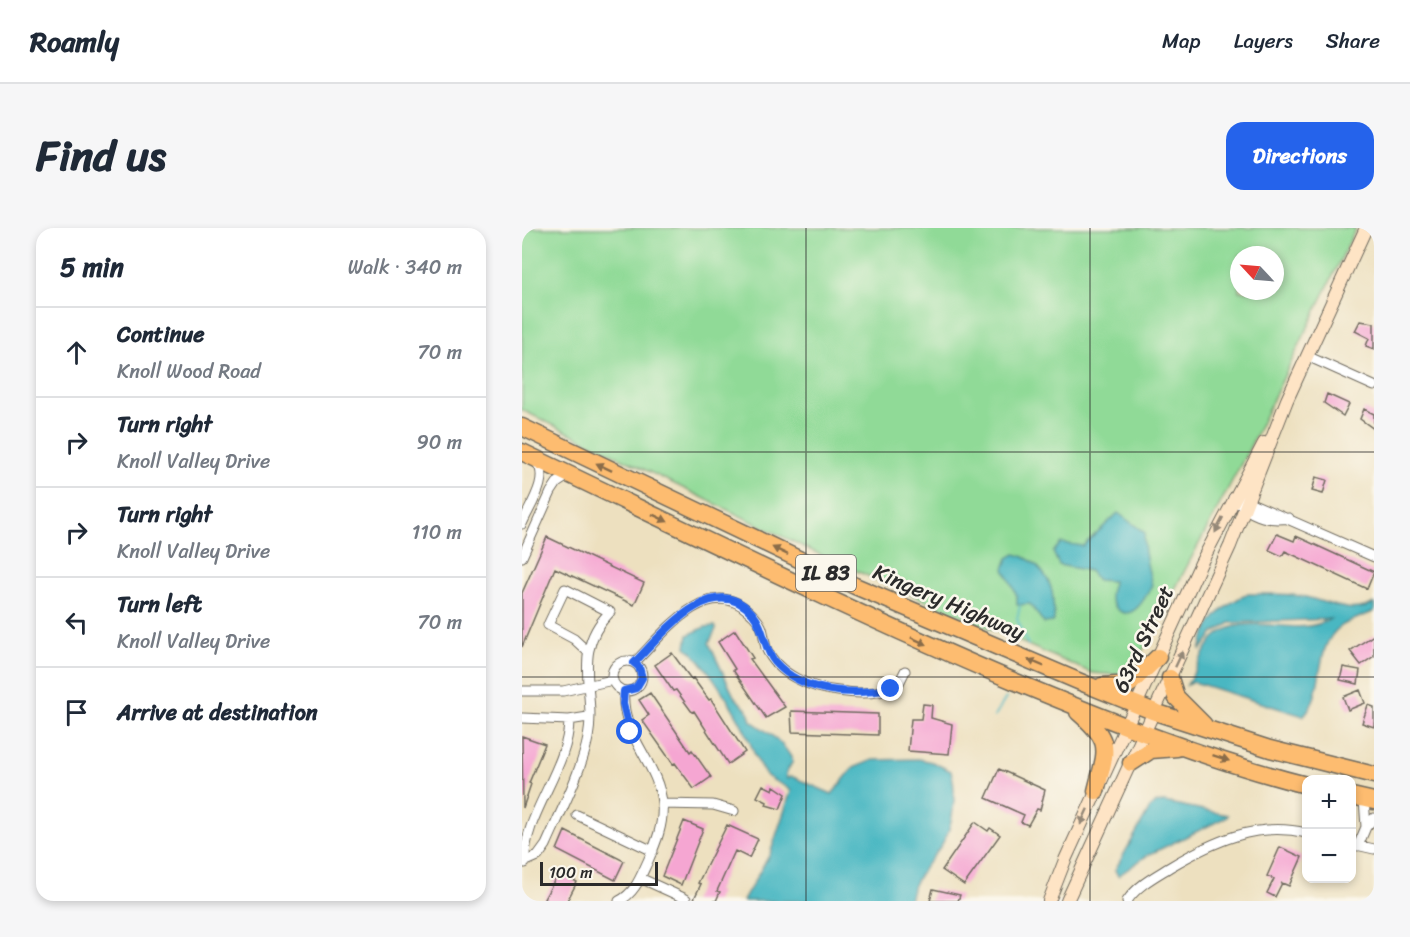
<!DOCTYPE html>
<html lang="en">
<head>
<meta charset="utf-8">
<style>
	body { margin:0; font-family:Sriracha,sans-serif; background:#f6f6f7; color:#1f2937 }
	.controls { position:absolute; right:18px; bottom:18px; display:grid; overflow:hidden; border-radius:12px; box-shadow:0 3px 9px #0003 }
	.controls button { width:54px; height:54px; display:grid; place-items:center; padding:0; border:0; border-bottom:2px solid #e0e1e3; background:#fff; color:#1f2937; font:30px sans-serif }
	.compass { position:absolute; left:708px; top:18px; width:54px; height:54px; border-radius:50%; background:#fff; box-shadow:0 3px 9px #0003; rotate:296deg }
	.scale { position:absolute; left:18px; bottom:15px; width:118px; box-sizing:border-box; padding-left:6px; border:3px solid #2b2b2b; border-top:0; font-size:16px; line-height:21px; white-space:nowrap; color:#2b2b2b; -webkit-text-stroke:4px #fbf7ec; paint-order:stroke }
	.stop { position:absolute; width:18px; height:18px; margin:-14px; border:4px solid #2563eb; border-radius:50%; background:#fff }
	.stop.end { background:#2563eb; border-color:#fff; box-shadow:0 2px 6px #0008 }
	.list { margin:0; padding:0; list-style:none }
	h2 { display:flex; justify-content:space-between; align-items:center; height:78px; margin:0; padding:0 24px; font-size:26px }
	h2 small { font-size:20px; font-weight:400; color:#747a83 }
	.list li { display:grid; grid-template-columns:39px 1fr auto; gap:18px; align-items:center; box-sizing:border-box; height:90px; padding:0 24px; border-top:2px solid #e0e1e3 }
	.list b { display:block; font-size:22px; white-space:nowrap }
	.list p { margin:0; font-size:20px; white-space:nowrap; color:#747a83 }
	.list em { font-size:20px; font-style:normal; color:#747a83 }
	.icon { flex:none; width:33px; height:33px; fill:none; stroke:currentColor; stroke-width:2; stroke-linecap:round; stroke-linejoin:round }
	.map { position:relative; flex:none; width:852px; height:673px; overflow:hidden; border-radius:18px }
	header { display:flex; align-items:center; gap:36px; box-sizing:border-box; height:84px; padding:0 30px; background:#fff; border-bottom:2px solid #e0e1e3 }
	header strong { font-size:28px }
	nav { display:flex; gap:33px; margin-inline-start:auto; font-size:21px }
	.intro { display:flex; align-items:center; justify-content:space-between; box-sizing:border-box; height:144px; padding:0 36px }
	h1 { margin:0; font-size:42px }
	.button { padding:15px 27px; border-radius:18px; background:#2563eb; color:#fff; font-size:21px; font-weight:700 }
	main { display:flex; gap:36px; padding:0 36px }
	aside { flex:1; background:#fff; border-radius:18px; box-shadow:0 3px 9px #0003 }
	.map>svg:first-child { display:block }
	.green { fill:#90da97; stroke:#5e8261; stroke-width:1.5; fill-rule:evenodd }
	.water { fill:#49b7c2; stroke:#3a7176; stroke-width:1.5 }
	.lines { fill:none; stroke-linecap:round; stroke-linejoin:round }
	.stream { stroke:#49b7c2; stroke-width:2 }
	.building { fill:#f5a6d2 }
	.street-casing { stroke:#6f6a5f; stroke-width:11 }
	.secondary-casing { stroke:#6f6a5f; stroke-width:14 }
	.highway-casing { stroke:#6f6a5f; stroke-width:19 }
	.street { stroke:#fff; stroke-width:9 }
	.secondary { stroke:#fee4c5; stroke-width:12 }
	.highway { stroke:#fdbc6f; stroke-width:16 }
	.oneway { fill:#8a6c4a }
	.oneway2 { fill:#948878 }
	.route { stroke:#2563eb; stroke-width:8 }
	.grid { fill:none; stroke:#2b2b2b; stroke-width:1.5; stroke-opacity:0.55 }
	.labels { text-anchor:middle; dominant-baseline:central; stroke-width:5; stroke-linejoin:round; paint-order:stroke }
	.shield { fill:#fbf7ec; stroke:#696865; stroke-width:1.5 }
	.shield-label { font-size:21px; font-weight:bold; fill:#2b2b2b }
	.street-label { font-size:22px; fill:#2b2b2b; stroke:#fbf7ec }
</style>
</head>
<body>
<header>
<strong>Roamly</strong>
<nav><a>Map</a><a>Layers</a><a>Share</a></nav>
</header>
<div class="intro"><h1>Find us</h1><a class="button">Directions</a></div>
<main>
<aside>
<h2>5 min<small>Walk · 340 m</small></h2>
<ul class="list">
<li><svg class="icon" aria-label="ahead" viewBox="0 0 24 24"><path d="M12 20V5M6 11l6-6 6 6"/></svg><div><b>Continue</b><p>Knoll Wood Road</p></div><em>70 m</em></li>
<li><svg class="icon" aria-label="right" viewBox="0 0 24 24"><path d="M7 20v-9h11M14 6l5 5-5 5"/></svg><div><b>Turn right</b><p>Knoll Valley Drive</p></div><em>90 m</em></li>
<li><svg class="icon" aria-label="right" viewBox="0 0 24 24"><path d="M7 20v-9h11M14 6l5 5-5 5"/></svg><div><b>Turn right</b><p>Knoll Valley Drive</p></div><em>110 m</em></li>
<li><svg class="icon" aria-label="left" viewBox="0 0 24 24"><path d="M17 20v-9H6M10 6l-5 5 5 5"/></svg><div><b>Turn left</b><p>Knoll Valley Drive</p></div><em>70 m</em></li>
<li><svg class="icon" aria-label="arrive" viewBox="0 0 24 24"><path d="M6 21V4h12l-3 4 3 4H6"/></svg><div><b>Arrive at destination</b></div></li>
</ul>
</aside>
<div class="map">
<svg width="852" height="673" viewBox="0 0 852 673">
	<rect width="100%" height="100%" fill="#fbf7ec"/>
	<filter id="ink" filterUnits="userSpaceOnUse"><feTurbulence type="fractalNoise" baseFrequency=".0167" numOctaves="2"/><feDisplacementMap in="SourceGraphic" scale="12" xChannelSelector="R" yChannelSelector="G"/><feConvolveMatrix kernelMatrix="1 2 1 2 8 2 1 2 1" color-interpolation-filters="sRGB"/></filter>
	<filter id="wash" filterUnits="userSpaceOnUse"><feTurbulence type="fractalNoise" baseFrequency=".008" numOctaves="4" result="noise"/><feDisplacementMap in="SourceGraphic" scale="24" xChannelSelector="R" yChannelSelector="G"/><feGaussianBlur stdDeviation="1.35" result="paint"/><feColorMatrix in="noise" values="0 0 0 0 0 0 0 0 0 0 0 0 0 0 0 0 0 1.4 0 .05"/><feComposite in="paint" operator="in"/></filter>
	<g filter="url(#wash)">
		<rect width="100%" height="100%" fill="#ede0bf"/>
		<path class="green" d="M0 0H834L727 221 607 448 570 445 307 331 0 182ZM717 27H753V63H717Z"/>
		<path class="water" d="M596 285 623 305C619 315 627 345 630 357 624 369 610 396 594 380 591 377 588 371 588 367 588 362 591 358 591 353L575 352 568 343 537 337 531 324 539 315 561 318Z
			M493 326C515 331 532 353 531 375 531 383 534 387 531 394L522 395 508 376 495 377V368L482 341 486 330Z
			M726 366C743 366 762 365 779 368 802 372 829 389 852 375V383C842 389 827 392 818 399 790 420 805 465 781 488L672 454 665 457C674 443 681 421 693 409 724 380 774 412 808 391L708 395 692 405 678 423C684 394 700 377 726 366Z
			M193 398 194 401 187 415 212 468 226 483 229 493C246 504 262 514 271 533L264 545 265 551 269 548 310 566 331 540 351 532 397 531 410 534 429 543C435 563 432 598 420 616 407 636 391 649 387 673H221L248 626 269 563C261 555 250 554 243 546 233 533 230 517 223 503 211 479 185 436 164 419L166 407 183 399Z
			M642 574 706 587 705 589 626 627 596 648 593 642 628 580 633 575Z"/>
		<g class="lines">
			<path class="stream" d="M498 378 495 391 506 417
				M472 489 484 470"/>
		</g>
		<g id="blocks">
			<path class="building" d="M838 93 852 95V121L844 118 847 110 833 103Z
				M805 166 827 176 821 188 802 175Z
				M842 181 852 186V201L838 191Z
				M794 249 805 252 801 266 790 263Z
				M755 306 772 313 774 308 852 344 845 361 763 323 760 328 747 322Z
				M25 309 122 355 112 377 33 340 0 419V365Z
				M213 402 231 430 228 431 263 479 244 490 211 442 213 441 196 414Z
				M852 407V428L839 437 828 423Z
				M150 425 169 451 171 450 187 472 189 471 223 524 206 536 172 483 170 484 154 462 151 463 133 437Z
				M821 439 838 442 836 456 818 452Z
				M838 462 843 475 826 482 821 469Z
				M128 465 168 524 170 522 189 549 172 561 153 535 151 536 120 492 127 487 117 472Z
				M401 476 410 477 409 490 430 496 427 526 386 523 389 491H399Z
				M846 477 852 479V499L840 495Z
				M269 483 356 486V507L270 504Z
				M0 508 23 516 7 555 9 556 1 580Z
				M477 541 523 562 518 582 515 581 506 597 499 594 502 587 464 570Z
				M241 557 251 562 252 558 264 566 258 581 244 577 245 574 235 569Z
				M162 593 181 601 159 657 140 648Z
				M453 594 466 603 468 600 478 607 442 657 420 642Z
				M205 597 236 611 227 630 213 623 195 663 198 664 194 673H171L179 656 176 655Z
				M43 603 102 633 93 652 35 622Z
				M758 619 780 629 767 658 760 655 753 669 745 665 752 651 745 648Z
				M37 644 55 654 45 673H26L22 671Z
				M411 661 438 667 436 673H408Z"/>
		</g>
	</g>
	<g filter="url(#ink)">
		<use href="#blocks" fill-opacity="0" stroke="#6f6a5f" stroke-width="1.5"/>
		<g class="lines">
			<defs>
				<path id="street" d="M785 128 852 158
					M711 270C727 286 744 294 767 290
					M720 271 852 329
					M0 296C7 279 29 249 14 234
					M0 329 29 264 35 255 47 247
					M90 448a15 15 0 1 1 30 0a15 15 0 1 1-30 0Z
					M112 435C138 410 180 351 220 378 227 383 235 389 239 398 242 404 242 413 244 420 256 447 289 460 316 463 335 466 357 466 375 459L383 443
					M0 463H41L91 452
					M0 490 47 492
					M842 571 844 599
					M140 576 191 577 212 583
					M55 587 131 623
					M830 616 852 621
					M836 618 844 599 852 590
					M0 635 16 628 24 617C38 585 59 545 66 510 75 464 48 424 88 384L43 361 26 397 52 411 66 424
					M3 635C0 588 47 541 47 492L66 489
					M118 650 164 671
					M97 673C113 665 118 650 126 633 134 615 142 596 140 575 136 534 98 507 102 463
					M605 673C616 657 632 649 648 639 690 614 735 593 784 605"/>
				<path id="secondary" d="M527 673 543 632 679 335 742 215
					M545 673 708 318 765 172 844 0"/>
				<path id="highway" d="M0 199 333 358 556 453 633 484 748 521 852 547
					M0 224C164 302 326 383 494 454 588 493 685 532 784 557
					M648 450 654 469 682 497
					M580 458 608 456 636 429
					M556 484C592 515 584 521 574 563
					M609 535 629 522 655 520
					M830 568 852 573"/>
			</defs>
			<use href="#street" class="street-casing"/>
			<use href="#secondary" class="secondary-casing"/>
			<use href="#highway" class="highway-casing"/>
			<use href="#street" class="street"/>
			<use href="#secondary" class="secondary"/>
			<use href="#highway" class="highway"/>
		</g>
		<defs><path id="oneway-solid" d="M-6-.8H1V-3.2L6.5 0L1 3.2V.8H-6Z" transform="scale(1.5)"/></defs>
		<g class="oneway">
			<use href="#oneway-solid" transform="translate(82 239) rotate(-154)"/>
			<use href="#oneway-solid" transform="translate(138 290) rotate(26)"/>
			<use href="#oneway-solid" transform="translate(258 323) rotate(-154)"/>
			<use href="#oneway-solid" transform="translate(397 413) rotate(24)"/>
			<use href="#oneway-solid" transform="translate(514 435) rotate(-157)"/>
			<use href="#oneway-solid" transform="translate(699 530) rotate(19)"/>
		</g>
		<g class="oneway2">
			<use href="#oneway-solid" transform="translate(697 297) rotate(117)"/>
			<use href="#oneway-solid" transform="translate(657 431) rotate(-65)"/>
			<use href="#oneway-solid" transform="translate(562 589) rotate(115)"/>
		</g>
	</g>
	<g class="lines" filter="url(#ink)">
		<path class="route" d="M108 504 101 476 102 463 114 460 120 450 117 439 112 435C139 408 190 341 230 385 243 400 241 420 253 434 281 466 330 467 369 461"/>
	</g>
	<path class="grid" d="M284 0V673M568 0V673M0 224H852M0 449H852"/>
	<g class="labels">
		<rect class="shield" x="274" y="327" width="60" height="36" rx="4.5"/>
		<g class="shield-label">
			<text x="304" y="345">IL 83</text>
		</g>
		<g class="street-label">
			<text transform="translate(427 374) rotate(23)">Kingery Highway</text>
			<text transform="translate(621 411) rotate(-65)">63rd Street</text>
		</g>
	</g>
</svg>
<div class="controls">
<button>+</button>
<button>−</button>
</div>
<svg class="compass" viewBox="-18 -18 36 36"><path d="M0-13l5 13h-10z" fill="#e53935"/><path d="M0 13l5-13h-10z" fill="#747a83"/></svg>
<div class="scale">100 m</div>
<div class="stop" style="left:108px;top:504px"></div>
<div class="stop end" style="left:369px;top:461px"></div>
</div>
</main>
</body>
</html>
